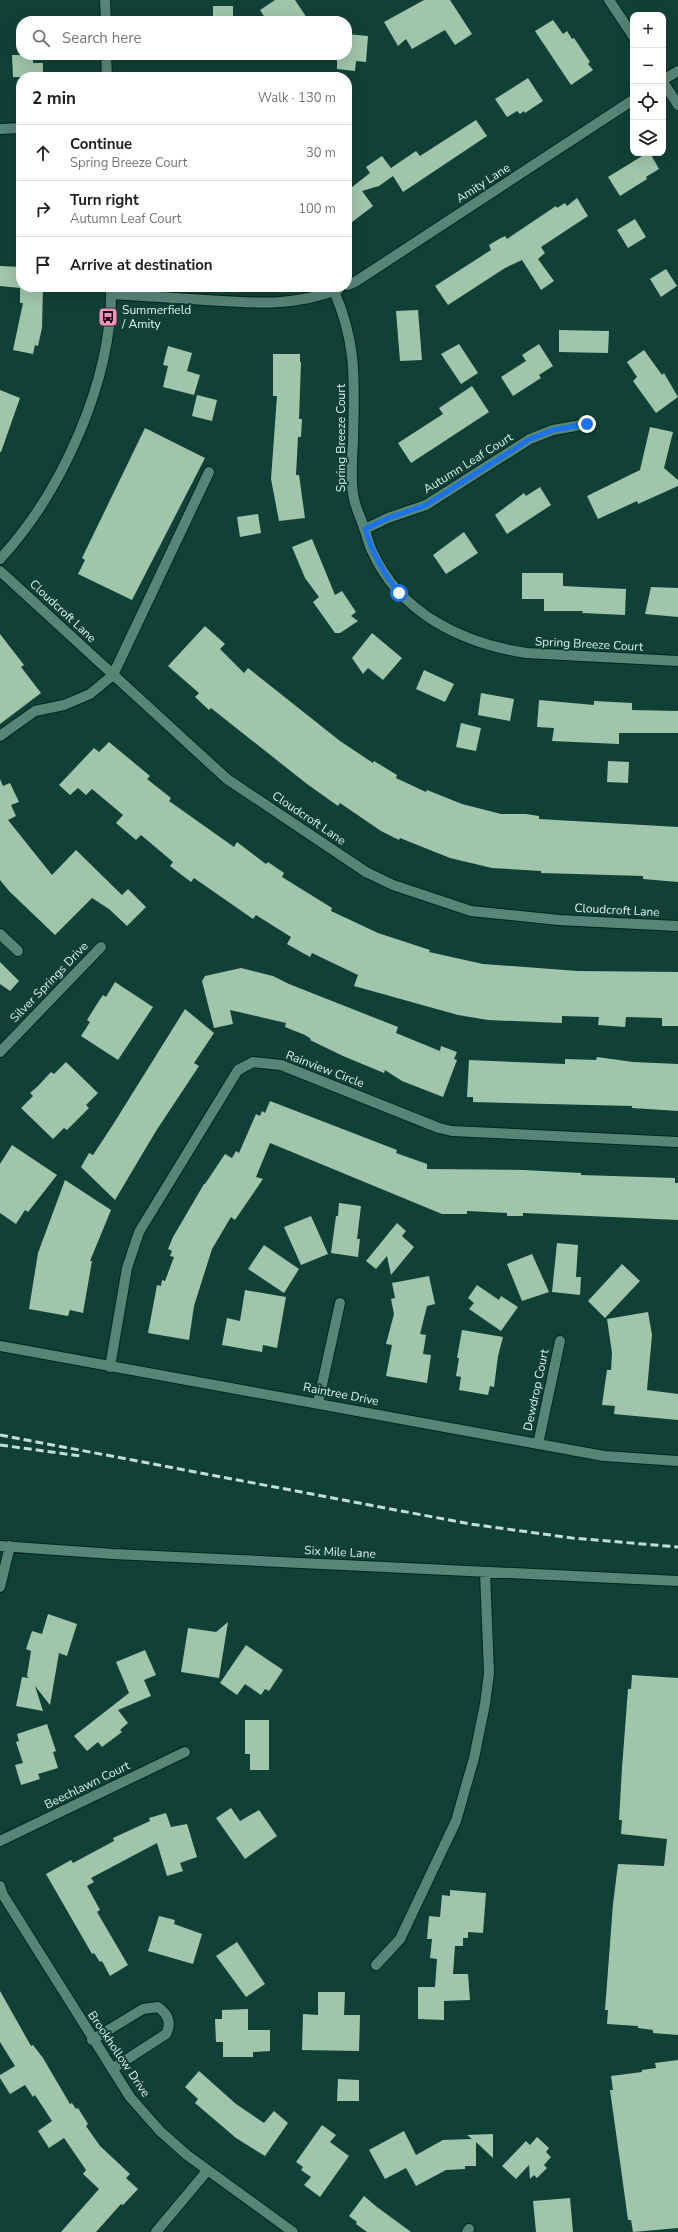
<!DOCTYPE html>
<html lang="en">
<head>
<meta charset="utf-8">
<style>
	body { margin:0; font-family:"Nunito Sans",sans-serif; background:#f6f6f6; color:#202124 }
	.controls { position:absolute; right:12px; top:12px; display:grid; overflow:hidden; border-radius:8px; box-shadow:0 4px 16px #0002 }
	.controls button { width:36px; height:36px; display:grid; place-items:center; padding:0; border:0; border-bottom:1px solid #e0e0e0; background:#fff; color:#202124; font:20px sans-serif }
	.stop { position:absolute; width:12px; height:12px; margin:-9px; border:3px solid #1a73e8; border-radius:50%; background:#fff }
	.stop.end { background:#1a73e8; border-color:#fff; box-shadow:0 1px 4px #0008 }
	.list { margin:0; padding:0; list-style:none }
	h2 { display:flex; justify-content:space-between; align-items:center; height:52px; margin:0; padding:0 16px; font-size:17px }
	h2 small { font-size:13px; font-weight:400; color:#757577 }
	.list li { display:grid; grid-template-columns:26px 1fr auto; gap:12px; align-items:center; box-sizing:border-box; height:56px; padding:0 16px; border-top:1px solid #e0e0e0 }
	.list b { display:block; font-size:15px; white-space:nowrap }
	.list p { margin:0; font-size:13px; white-space:nowrap; color:#757577 }
	.list em { font-size:13px; font-style:normal; color:#757577 }
	.icon { flex:none; width:22px; height:22px; fill:none; stroke:currentColor; stroke-width:2; stroke-linecap:round; stroke-linejoin:round }
	.map { position:relative; flex:none; width:678px; height:2232px; overflow:hidden }
	.search { position:absolute; background:#fff; box-shadow:0 4px 16px #0002; left:16px; top:16px; width:336px; height:44px; display:flex; align-items:center; gap:10px; box-sizing:border-box; padding:0 14px; border-radius:16px; color:#757577; font-size:15px }
	.panel { position:absolute; background:#fff; box-shadow:0 4px 16px #0002; left:16px; top:72px; width:336px; height:220px; border-radius:16px }
	.map>svg:first-child { display:block }
	.building { fill:#9fc5aa }
	.lines { fill:none; stroke-linecap:round; stroke-linejoin:round }
	.minor-casing { stroke:#02261e; stroke-width:12 }
	.minor { stroke:#578578; stroke-width:10 }
	.rail { stroke:#c3ded6; stroke-width:3; stroke-dasharray:8 4; stroke-linecap:butt }
	.route { stroke:#1a73e8; stroke-width:5 }
	.labels { text-anchor:middle; dominant-baseline:central; stroke-width:4; stroke-linejoin:round; paint-order:stroke }
	.street-label { font-size:12px; fill:#dbf3eb; stroke:#114136 }
	.poi-label { font-size:12px; fill:#dbf3eb; stroke:#114136; text-anchor:start }
</style>
</head>
<body>
<div class="map">
<svg width="678" height="2232" viewBox="0 0 678 2232">
	<rect width="100%" height="100%" fill="#114136"/>
	<path class="building" d="M275 0H295L309 21H267L260 10Z
		M424 0H450L472 34 455 45 445 30 412 49 406 39 398 46 384 22Z
		M213 6H233V21H213Z
		M553 20 563 34 567 31 572 39 574 38 590 62 588 64 593 70 571 85 535 31Z
		M347 34 368 36 366 62 356 61 355 71 337 69V55H347Z
		M12 55H33V63H43V77H13Z
		M528 78 543 101 525 113 524 111 520 114 517 111 507 117 495 99Z
		M476 120 487 136 403 192 393 176 379 186 362 191 373 206 347 226V191L370 173 366 167 382 156 391 168 416 151 420 156Z
		M647 153H650L659 169 646 177 647 179 620 196 608 177Z
		M577 198 588 216 541 247 545 253 538 259 554 281 541 290 522 260 505 268 448 305 435 286 491 250 489 245 499 239 505 236 507 239 556 206 557 208 565 203 567 206Z
		M635 219 646 237 628 248 617 230Z
		M0 266 21 267V287H43L42 328 38 346 35 345 33 354 13 350 23 303H20V288L0 286Z
		M666 269 677 286 661 297 650 279Z
		M418 310 422 360 400 361 396 311Z
		M559 330 609 331 608 353 559 352Z
		M459 344 478 373 461 384 441 354Z
		M539 344 553 366 539 375 541 378 513 396 501 377 526 361 522 355Z
		M168 346 192 353 187 371 200 375 194 395 163 387 168 366 163 365Z
		M644 350 662 375 664 373 678 397 656 413 633 381 637 377 627 362Z
		M273 354H300V362H301L299 419H302L301 437H298L296 475H299L305 518 279 521 271 479 277 396H273Z
		M472 386 489 412 411 463 398 443 443 414 439 408Z
		M0 390 20 398 1 452H0Z
		M197 395 217 400 212 421 192 416Z
		M650 427 673 432 664 468 678 480V486L638 504 637 501 598 519 587 496 640 470Z
		M145 428 205 458 132 600 78 574 85 560 82 558Z
		M540 487 551 505 507 534 495 515 524 493 526 496Z
		M258 514 261 533 240 537 237 517Z
		M464 532 478 553 446 574 433 555Z
		M312 539 335 595 342 591 356 612 351 616 358 621 340 633H335L313 602 319 597 305 578 292 547Z
		M522 573H563V586L626 589 625 615 582 613 583 611H544V599H522Z
		M651 587 678 588V617L645 614Z
		M205 626 225 644 220 649 244 673 248 668 340 741 373 763 374 761 397 775 396 778 426 792 427 790 462 804 501 814H526L539 816V819L678 827V882L643 879V876L541 873V871L492 868 450 858 400 838 399 840 381 831 340 803 338 806 307 784 211 708 209 710 195 697 199 693 168 666Z
		M372 633 402 658 383 680 368 668 363 674 352 658Z
		M0 634 24 665 21 667 41 693 0 724Z
		M424 670 454 684 445 702 416 689Z
		M481 693 514 699 510 721 478 715Z
		M539 700 594 705V701L632 703V710L678 711V733H619V744L552 741 554 728 537 727Z
		M461 723 481 728 476 751 456 747Z
		M109 742 150 776 147 779 171 798 169 801 234 847 237 842 266 864 268 862 284 873 282 877 332 908 331 911 378 933 430 950 429 952 483 964 578 971 678 972V1026H662V1018L626 1017 625 1027 598 1025 599 1017 562 1016V1023L488 1020 458 1015 354 986 358 975 312 953 310 957 287 944 291 937 256 915 253 919 194 878 191 882 170 866 173 862 141 835 136 840 116 823 123 815 92 789 86 795 78 788 70 795 59 785 94 748 99 752Z
		M608 761 629 762 628 783 607 782Z
		M0 779 3 786 10 783 19 802 11 805 16 816 8 820 52 875 76 850 122 895 128 889 146 907 127 926 109 909 92 898 55 935 9 891 0 880Z
		M0 962 19 981 10 991 0 984Z
		M241 968 273 976 289 984 398 1027 396 1033 440 1051 441 1046 457 1052 454 1059 457 1060 443 1097 402 1081 385 1070 384 1073 343 1056 310 1040 311 1039 305 1035 285 1027 286 1023 230 1010 233 1024 214 1028 202 981 205 976Z
		M115 982 153 1007 118 1060 81 1036 90 1022 87 1020 97 1004 103 995 106 997Z
		M185 1009 214 1033 194 1063 199 1066 156 1131 115 1200 81 1167 89 1153 93 1155 114 1123Z
		M597 1057 633 1062 678 1064V1111L632 1108V1106L473 1102V1097H467L469 1060 565 1064V1059L596 1060Z
		M66 1062 98 1093 86 1105 89 1108 67 1130 64 1128 53 1139 21 1108 33 1096 30 1093 38 1086 51 1072 54 1074Z
		M270 1101 397 1150 396 1153 427 1164V1169L524 1170 581 1173V1175L675 1178V1183H678V1220L523 1213V1216H507V1213L467 1211V1214H442L270 1143 256 1177 263 1179 235 1220 231 1217 212 1249 194 1306 189 1340 148 1333 157 1285 161 1286 162 1280 165 1281 174 1257 170 1256 172 1251 168 1249 173 1237 204 1184H205L225 1154 232 1158 236 1151 239 1153 256 1114 260 1116 262 1111 265 1113Z
		M12 1145 57 1175 28 1212 25 1210 16 1224 0 1213V1164Z
		M65 1180 111 1210 90 1261H92L83 1313 70 1310 68 1316 29 1309 38 1253Z
		M339 1203 361 1206 357 1239H360L358 1257 331 1253 336 1216H338Z
		M311 1216 328 1254 301 1265 284 1227Z
		M397 1223 406 1231 402 1236 414 1247 391 1275 387 1256 376 1269 366 1261Z
		M557 1243 578 1245 576 1277H581L580 1295 552 1292Z
		M264 1245 299 1269 284 1293 248 1269Z
		M532 1254 549 1292 522 1301 507 1264Z
		M622 1264 640 1281 605 1318 588 1301Z
		M429 1276 435 1304 427 1306 420 1334 426 1335 423 1354 431 1355 427 1383 386 1376 392 1345 386 1344 394 1314 391 1299 395 1298 392 1283Z
		M477 1285 499 1300 501 1296 518 1307 501 1331 469 1309 474 1303 468 1298Z
		M245 1290 286 1297 277 1348 263 1345 262 1352 222 1345 227 1318 240 1321Z
		M648 1312 652 1335 647 1390 678 1394V1420L614 1414 615 1406 602 1405 607 1370H611L612 1353 607 1319Z
		M462 1330 503 1337 498 1356 494 1387 490 1386 488 1395 459 1390 461 1377 456 1376 459 1358H457Z
		M48 1614 77 1624 67 1656 59 1653 50 1705 35 1686 43 1711 16 1706 22 1677 29 1678 27 1676 31 1651 26 1649 32 1631 42 1634Z
		M228 1622 219 1678 181 1672 188 1628 216 1632Z
		M246 1645 283 1670 269 1691 265 1689 261 1695 245 1684 237 1695 220 1683Z
		M145 1650 156 1675 144 1680 151 1696 118 1710 128 1723 120 1730 122 1732 102 1747 98 1742 87 1751 74 1736 129 1693 116 1662Z
		M632 1675 678 1678V2035L653 2033V2030L638 2028V2026L607 2024 608 2010H605L613 1904 618 1864 664 1866 667 1839 621 1834 622 1820H619L622 1768 628 1689H631Z
		M245 1720H269V1770H250V1754H245Z
		M47 1724 56 1751 53 1752 58 1768 38 1774 40 1779 21 1785 15 1765 23 1763 16 1742 19 1741 17 1734Z
		M231 1808 240 1821 259 1810 277 1836 245 1859 216 1818Z
		M166 1813 171 1827 187 1824 197 1857 180 1863 183 1871 167 1876 157 1843 91 1878 94 1882 87 1886 100 1910 97 1912 128 1965 110 1976 102 1961 100 1962 94 1953 92 1954 46 1874 71 1860 73 1863 114 1841 113 1838 150 1821 149 1818Z
		M450 1890 486 1893 483 1933 468 1932V1938H463V1946H455L453 1974H468L470 2000 444 2001V2020L418 2019V1987H435L437 1959 430 1958 432 1939H427L429 1916 440 1917 442 1895 450 1896Z
		M159 1916 175 1920 174 1924 202 1934 193 1964 148 1951Z
		M237 1942 265 1984 246 1997 216 1956Z
		M0 1991 31 2046 33 2045 43 2058 70 2104 72 2103 76 2109 78 2108 88 2124 86 2126 100 2146 130 2174 126 2178 138 2189 123 2205 121 2204 96 2232H61L99 2189 83 2174 86 2170 64 2138 49 2148 38 2131 52 2121 35 2095 33 2097 25 2085 10 2094 0 2078V2075L15 2066 0 2042Z
		M318 1992H345L344 2015H360L359 2051 302 2050 303 2014 318 2015Z
		M248 2009V2030H270V2051L253 2052V2057H223V2042H216L215 2019H222V2010Z
		M678 2060V2228L633 2232 631 2220H628L621 2169 610 2090H613L611 2076 642 2072V2070L656 2068 655 2063Z
		M199 2071 236 2104 264 2123 274 2111 288 2123 265 2156 236 2138 195 2103 198 2099 185 2087Z
		M338 2079 359 2080V2101H337Z
		M322 2125 336 2135 330 2142 349 2156 320 2197 304 2185 311 2177 301 2170 303 2167 296 2162Z
		M404 2131 416 2155 443 2140 472 2139 467 2135 493 2134V2158L476 2142V2166H465V2169L446 2170 416 2186 406 2168 385 2179 369 2150Z
		M537 2137 549 2148 546 2152 551 2157 544 2165 547 2168 537 2178 534 2175 530 2179 529 2165 516 2179 502 2166 526 2141 530 2145Z
		M364 2196 377 2207 411 2232H367L356 2224 357 2222 349 2216Z
		M570 2198 573 2232H536L533 2201Z"/>
	<g class="lines">
		<defs>
			<path id="minor" d="M105 0 106 21
				M609 0 633 36
				M106 55 107 77
				M663 80 678 71
				M663 82 678 105
				M0 129 21 128
				M347 285 355 282 633 100
				M334 291C358 346 354 384 353 442 352 460 350 482 354 499 356 509 361 518 364 528 367 535 368 543 372 551 400 613 461 643 526 653L678 661
				M111 294C143 296 174 298 206 300 253 303 293 307 339 289
				M365 529 388 518 426 505 530 439 553 430 587 424
				M0 559C62 492 113 379 111 287
				M0 571 227 779 366 872 393 885 471 911 559 920 678 926
				M0 736 35 711 64 705 90 694 113 675 209 472
				M0 934 18 951
				M0 1052 101 947
				M0 1346 604 1456 678 1461
				M110 1367 127 1268 139 1232 238 1070 253 1062 281 1065 439 1128 452 1131 678 1142
				M318 1403 340 1303
				M538 1444 560 1341
				M0 1546 113 1554 678 1581
				M0 1587 10 1546
				M0 1841 185 1752
				M0 1886 3 1895 130 2097 160 2131 187 2155 293 2232
				M376 1965 400 1939 456 1821 474 1758 485 1704 489 1673 485 1572
				M92 2040 143 2009 158 2007C168 2014 172 2023 166 2034L112 2069
				M156 2232 207 2171
				M467 2232 469 2229"/>
		</defs>
		<use href="#minor" class="minor-casing"/>
		<use href="#minor" class="minor"/>
		<path class="rail" d="M0 1435 470 1524 572 1538 678 1547
			M0 1445 81 1456"/>
	</g>
	<g class="lines">
		<path class="route" d="M399 593C383 573 372 553 365 529L388 518 426 505 530 439 553 430 587 424"/>
	</g>
	<defs>
		<symbol id="bus-square" viewBox="-11 -11 22 22"><rect x="-9" y="-9" width="18" height="18" rx="4" fill="#fe8ebd" stroke="#114136"/><path d="M-5-6H5V4H4V6H2V4H-2V6H-4V4H-5ZM-3.5-4V0h7V-4ZM-3.5 1.2v1.5H-2V1.2ZM2 1.2v1.5H3.5V1.2Z" fill="#111"/></symbol>
	</defs>
	<g fill-rule="evenodd">
		<use href="#bus-square" x="97" y="306" width="22" height="22"/>
	</g>
	<g class="labels">
		<g class="street-label">
			<text transform="translate(483 183) rotate(-33)">Amity Lane</text>
			<text transform="translate(341 438) rotate(-90)">Spring Breeze Court</text>
			<text transform="translate(468 463) rotate(-32)">Autumn Leaf Court</text>
			<text transform="translate(63 611) rotate(43)">Cloudcroft Lane</text>
			<text transform="translate(589 644) rotate(3)">Spring Breeze Court</text>
			<text transform="translate(309 818) rotate(34)">Cloudcroft Lane</text>
			<text transform="translate(617 910) rotate(3)">Cloudcroft Lane</text>
			<text transform="translate(49 982) rotate(-46)">Silver Springs Drive</text>
			<text transform="translate(325 1069) rotate(21)">Rainview Circle</text>
			<text transform="translate(536 1390) rotate(-78)">Dewdrop Court</text>
			<text transform="translate(341 1394) rotate(11)">Raintree Drive</text>
			<text transform="translate(340 1552) rotate(3)">Six Mile Lane</text>
			<text transform="translate(87 1785) rotate(-26)">Beechlawn Court</text>
			<text transform="translate(119 2054) rotate(56)">Brookhollow Drive</text>
		</g>
		<g class="poi-label">
			<text x="122" y="310">Summerfield<tspan x="122" dy="14">/ Amity</tspan></text>
		</g>
	</g>
</svg>
<div class="controls">
<button>+</button>
<button>−</button>
<button><svg class="icon" aria-label="locate" viewBox="0 0 24 24"><circle cx="12" cy="12" r="6"/><path d="M12 2v4M12 18v4M2 12h4M18 12h4"/></svg></button>
<button><svg class="icon" aria-label="layers" viewBox="0 0 24 24"><path d="M12 4l9 5-9 5-9-5zM3 14l9 5 9-5"/></svg></button>
</div>
<div class="stop" style="left:399px;top:593px"></div>
<div class="stop end" style="left:587px;top:424px"></div>
<div class="search"><svg class="icon" aria-label="search" viewBox="0 0 24 24"><circle cx="10" cy="10" r="6"/><path d="M15 15l6 6"/></svg>Search here</div>
<section class="panel">
<h2>2 min<small>Walk · 130 m</small></h2>
<ul class="list">
<li><svg class="icon" aria-label="ahead" viewBox="0 0 24 24"><path d="M12 20V5M6 11l6-6 6 6"/></svg><div><b>Continue</b><p>Spring Breeze Court</p></div><em>30 m</em></li>
<li><svg class="icon" aria-label="right" viewBox="0 0 24 24"><path d="M7 20v-9h11M14 6l5 5-5 5"/></svg><div><b>Turn right</b><p>Autumn Leaf Court</p></div><em>100 m</em></li>
<li><svg class="icon" aria-label="arrive" viewBox="0 0 24 24"><path d="M6 21V4h12l-3 4 3 4H6"/></svg><div><b>Arrive at destination</b></div></li>
</ul>
</section>
</div>
</body>
</html>
